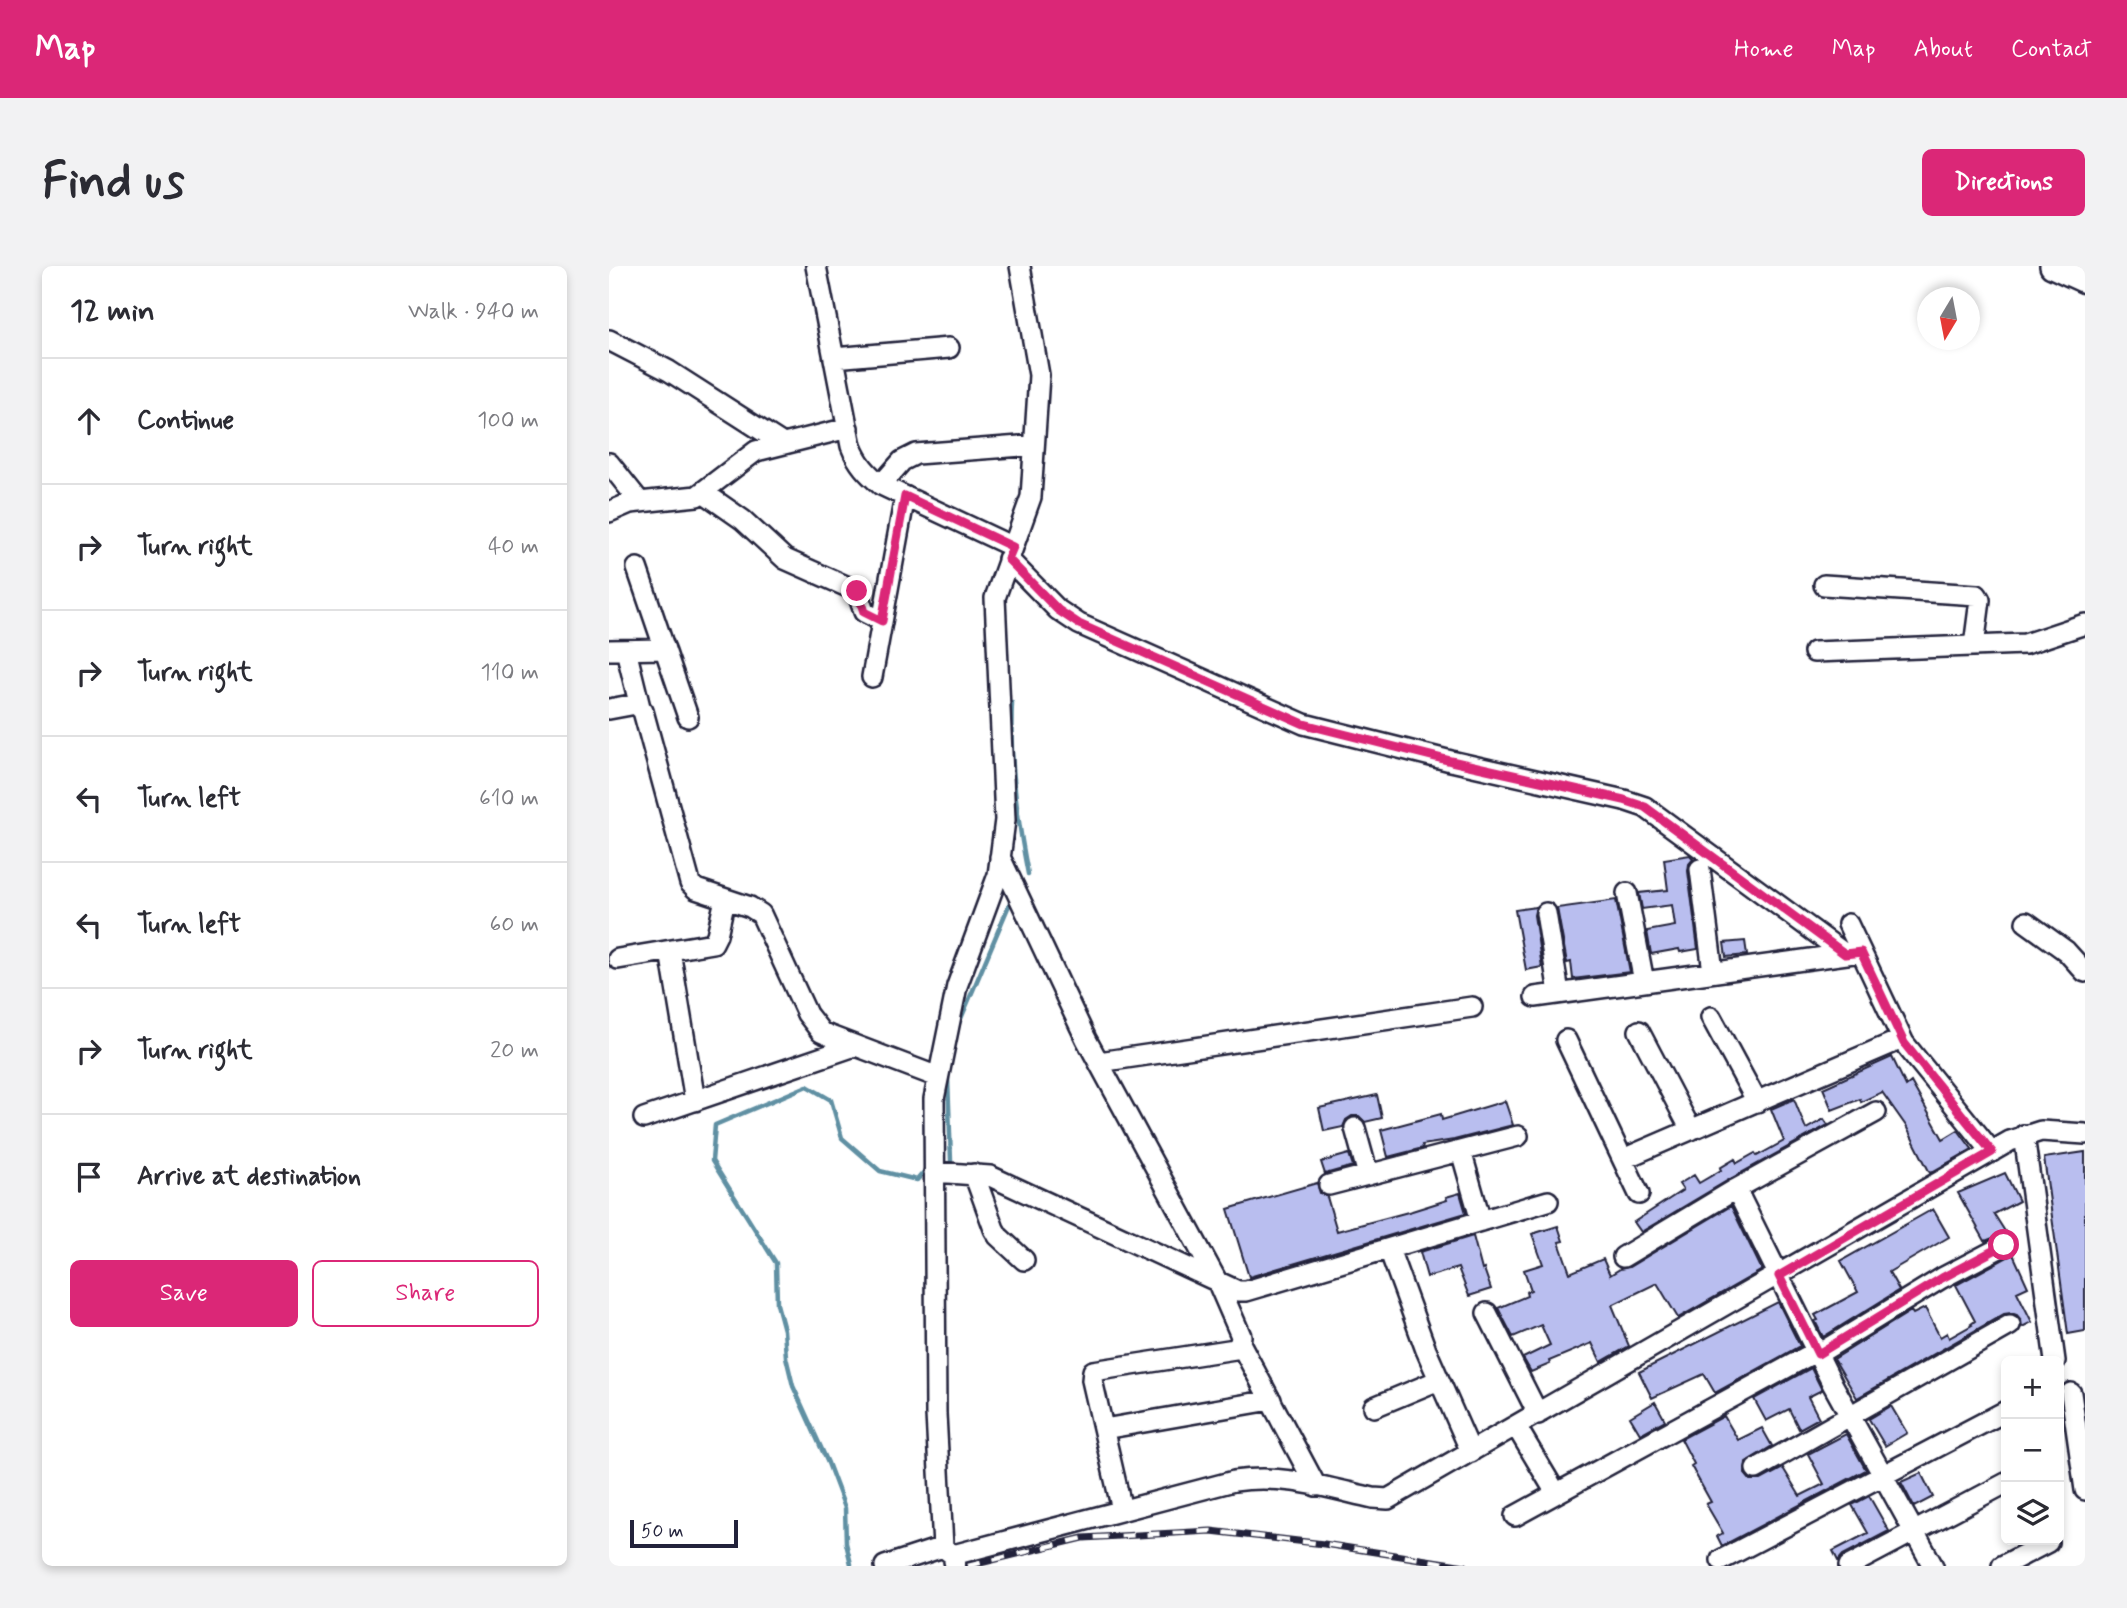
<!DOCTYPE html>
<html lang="en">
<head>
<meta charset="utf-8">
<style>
	body { margin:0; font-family:Mynerve,sans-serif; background:#f2f2f3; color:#2b2b33 }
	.controls { position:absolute; right:21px; bottom:21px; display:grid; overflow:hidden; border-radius:10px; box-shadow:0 4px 10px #0003 }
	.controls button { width:63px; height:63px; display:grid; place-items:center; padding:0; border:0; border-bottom:2px solid #e1e1e2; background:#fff; color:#2b2b33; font:35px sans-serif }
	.compass { position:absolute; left:1308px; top:21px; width:63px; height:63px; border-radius:50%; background:#fff; box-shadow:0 4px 10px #0003; rotate:190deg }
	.scale { position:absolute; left:21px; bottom:18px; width:108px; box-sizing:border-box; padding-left:7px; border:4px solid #22223b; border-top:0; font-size:19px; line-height:24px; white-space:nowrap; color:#22223b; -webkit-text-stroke:5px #fff; paint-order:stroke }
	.stop { position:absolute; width:21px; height:21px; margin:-16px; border:5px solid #db2777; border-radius:50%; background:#fff }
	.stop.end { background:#db2777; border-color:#fff; box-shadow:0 2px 7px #0008 }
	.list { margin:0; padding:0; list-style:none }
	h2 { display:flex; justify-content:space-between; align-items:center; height:91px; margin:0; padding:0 28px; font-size:30px }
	h2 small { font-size:23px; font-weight:400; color:#7c7c81 }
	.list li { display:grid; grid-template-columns:46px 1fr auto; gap:21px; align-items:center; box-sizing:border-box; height:126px; padding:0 28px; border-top:2px solid #e1e1e2 }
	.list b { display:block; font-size:26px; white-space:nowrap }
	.list em { font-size:23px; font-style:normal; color:#7c7c81 }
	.actions { display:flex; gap:14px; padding:21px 28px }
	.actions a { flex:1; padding:16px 0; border:2px solid #db2777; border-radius:10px; text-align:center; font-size:24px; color:#db2777 }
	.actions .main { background:#db2777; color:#fff }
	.icon { flex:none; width:38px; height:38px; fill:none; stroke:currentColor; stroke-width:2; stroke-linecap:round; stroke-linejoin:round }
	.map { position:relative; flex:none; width:1476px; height:1300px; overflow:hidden; border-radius:10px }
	header { display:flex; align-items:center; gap:42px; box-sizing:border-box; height:98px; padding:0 35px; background:#db2777; color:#fff }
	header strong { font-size:33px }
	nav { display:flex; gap:38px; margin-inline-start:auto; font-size:24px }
	.intro { display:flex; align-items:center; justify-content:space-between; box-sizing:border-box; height:168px; padding:0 42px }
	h1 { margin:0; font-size:49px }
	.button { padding:18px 32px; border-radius:10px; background:#db2777; color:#fff; font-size:24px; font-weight:700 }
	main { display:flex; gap:42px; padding:0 42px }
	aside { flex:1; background:#fff; border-radius:10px; box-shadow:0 4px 10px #0003 }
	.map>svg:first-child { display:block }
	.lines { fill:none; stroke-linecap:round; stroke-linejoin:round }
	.stream { stroke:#6090a3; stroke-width:4.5 }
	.building { fill:#b9beef; stroke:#22223b; stroke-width:2 }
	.minor-casing { stroke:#22223b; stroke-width:24 }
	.major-casing { stroke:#22223b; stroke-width:28 }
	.minor { stroke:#fff; stroke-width:19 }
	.major { stroke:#fff; stroke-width:23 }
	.rail-casing { stroke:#22223b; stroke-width:7 }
	.rail { stroke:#fff; stroke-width:4.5; stroke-dasharray:13; stroke-linecap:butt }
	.route { stroke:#db2777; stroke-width:9 }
</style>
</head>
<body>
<header>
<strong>Map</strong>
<nav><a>Home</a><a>Map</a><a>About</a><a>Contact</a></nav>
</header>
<div class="intro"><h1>Find us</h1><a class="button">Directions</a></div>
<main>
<aside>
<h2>12 min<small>Walk · 940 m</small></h2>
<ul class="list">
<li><svg class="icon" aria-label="ahead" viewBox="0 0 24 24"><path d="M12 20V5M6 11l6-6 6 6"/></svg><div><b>Continue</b></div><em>100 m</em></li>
<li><svg class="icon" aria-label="right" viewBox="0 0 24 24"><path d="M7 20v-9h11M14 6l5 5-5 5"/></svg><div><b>Turn right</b></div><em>40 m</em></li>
<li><svg class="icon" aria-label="right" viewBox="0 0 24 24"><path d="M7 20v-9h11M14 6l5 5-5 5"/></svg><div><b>Turn right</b></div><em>110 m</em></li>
<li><svg class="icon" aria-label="left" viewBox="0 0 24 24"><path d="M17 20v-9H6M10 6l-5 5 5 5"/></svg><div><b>Turn left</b></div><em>610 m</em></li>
<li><svg class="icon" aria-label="left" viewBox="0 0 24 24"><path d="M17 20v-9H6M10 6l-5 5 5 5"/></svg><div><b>Turn left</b></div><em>60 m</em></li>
<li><svg class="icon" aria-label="right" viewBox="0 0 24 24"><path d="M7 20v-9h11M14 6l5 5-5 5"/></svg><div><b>Turn right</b></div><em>20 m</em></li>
<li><svg class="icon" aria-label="arrive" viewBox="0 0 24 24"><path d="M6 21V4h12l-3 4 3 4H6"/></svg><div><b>Arrive at destination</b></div></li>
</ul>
<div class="actions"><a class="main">Save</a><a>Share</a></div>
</aside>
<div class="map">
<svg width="1476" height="1300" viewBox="0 0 1476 1300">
	<rect width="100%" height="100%" fill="#fff"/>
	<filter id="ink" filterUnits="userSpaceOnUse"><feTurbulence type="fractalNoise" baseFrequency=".0143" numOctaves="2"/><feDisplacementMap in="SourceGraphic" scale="14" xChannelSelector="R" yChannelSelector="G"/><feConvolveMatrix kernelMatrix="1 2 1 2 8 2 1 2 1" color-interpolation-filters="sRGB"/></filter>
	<g filter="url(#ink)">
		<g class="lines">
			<path class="stream" d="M403 437C400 494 408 552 419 608
				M348 762 403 632
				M339 812 342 895
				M242 1298 237 1277 236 1242 219 1197 184 1120 177 1091 175 1064 168 1038 167 997 103 895 106 859 198 820 222 834 233 872 271 905 308 914 314 907"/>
		</g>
		<path class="building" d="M1081 589 1084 593 1080 598 1079 605 1089 683 1071 686 1070 683 1042 688 1038 665 1066 660 1063 639 1033 643 1030 627 1059 624 1055 593Z
			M1007 634 1021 706 964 713 962 696 958 697 948 642Z
			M927 641 925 649 933 701 917 704 906 644Z
			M1136 675 1138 689 1117 691 1115 677Z
			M1283 791 1297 820 1302 816 1334 873 1349 864 1363 883 1321 907 1297 860 1273 826 1252 836 1251 833 1223 844 1214 822Z
			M768 829 773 852 756 856 750 850H743L737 854 734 861 715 865 710 842Z
			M1185 833 1197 863 1215 853 1219 859 1121 913 1032 966 1025 956 1074 924 1070 918 1085 909 1090 917 1112 904 1111 902 1126 893 1128 897 1146 887 1148 890 1175 875 1162 843Z
			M896 835 904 859 845 874 813 879 814 882 779 891 772 864 832 848 833 854Z
			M1476 886V1065L1459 1068 1435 892Z
			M740 888 744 900 716 908 712 896Z
			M1396 907 1410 935 1385 948 1397 967 1376 975 1349 927Z
			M708 917 711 927 718 931 728 965 803 945 838 934 837 931 851 927 857 947 640 1011 619 943Z
			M1122 940 1153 1004 1069 1052 1048 1017 1003 1039 1020 1080 992 1096 983 1077 940 1095 941 1098 922 1106 914 1092 941 1079 932 1059 904 1071 889 1042 918 1030 917 1026 922 1024 915 1004 934 998 923 968 949 960 954 975 950 976 961 1007 994 993 1001 1009 1011 1003 1020 1001Z
			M1324 943 1340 971 1280 1006 1290 1024 1214 1071 1206 1055 1209 1054 1206 1049 1249 1026 1232 995Z
			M864 970 873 1004 875 1003 882 1023 860 1030 849 1002 818 1011 811 986Z
			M1404 988 1419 1021 1408 1026 1423 1056 1413 1061 1412 1054 1408 1049 1402 1047 1395 1048 1248 1132 1225 1093 1302 1045 1304 1048 1316 1042 1331 1071 1338 1067 1340 1072 1363 1059 1362 1058 1366 1055 1347 1019Z
			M1169 1036 1191 1080 1106 1127 1095 1108 1043 1132 1030 1106Z
			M1202 1102 1213 1124 1199 1131 1210 1152 1190 1163 1180 1143 1157 1155 1145 1133Z
			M1046 1136 1056 1154 1031 1168 1021 1151Z
			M1282 1140 1298 1167 1276 1180 1260 1153Z
			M1115 1150 1129 1174 1153 1162 1163 1180 1137 1196 1136 1208 1141 1214H1152L1174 1202 1191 1230 1215 1218 1199 1188 1237 1168 1257 1204 1113 1280 1108 1270 1114 1267 1097 1238 1102 1236 1082 1200 1085 1198 1072 1173Z
			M1312 1207 1324 1231 1305 1241 1292 1216Z
			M1260 1230 1280 1265 1234 1289 1229 1295 1224 1285 1259 1267 1243 1239Z"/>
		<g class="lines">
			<defs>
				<path id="minor" d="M207 0 242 180C249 198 258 207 272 219L404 281
					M0 74 60 105 174 178
					M225 92 340 82
					M0 197 31 236
					M272 219 293 195 307 188 425 179
					M94 226 134 254 176 293 248 325 255 346 273 355
					M0 246 21 237 88 230 147 185 239 162
					M399 293 449 344 470 358 695 458 842 495 1015 534 1036 541 1236 688
					M28 302 79 451
					M1215 319 1368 329 1371 334 1365 380
					M0 384 56 383
					M17 384 31 441
					M1205 386 1416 378 1476 358
					M263 411 296 230
					M0 443 27 438 34 445 81 617 87 623 141 641 152 648 198 748 212 766 221 770 329 811
					M391 591 477 773 609 1017 632 1070 631 1077 626 1083 484 1105 483 1114 513 1244
					M1091 603 1104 706
					M1018 627 1035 716
					M937 647 950 727
					M1417 656 1457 685 1476 706
					M1239 658 1295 777 1383 886
					M61 685 86 835
					M9 693 104 677 108 669 116 633
					M926 731 1252 686
					M1102 751 1148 836
					M1030 765 1082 864
					M957 774 1030 928
					M490 796 863 741
					M35 852 246 780
					M746 862 759 909
					M1415 869 1446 1095
					M852 885 872 955
					M1014 893 1293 773
					M325 906 381 910 629 1025H637L939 935
					M365 908 385 963 389 970 415 994
					M720 919 909 870
					M1127 923 1224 1119 1324 1300
					M780 983 817 1084 862 1186
					M1014 991 1127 923 1267 846
					M878 1047 929 1148
					M631 1077 707 1220
					M1209 1088 1333 1012 1396 979
					M1462 1127 1476 1224
					M765 1141 830 1114
					M907 1160 947 1227
					M495 1163 662 1134
					M1147 1203 1401 1059
					M906 1250 1208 1085
					M344 1289 625 1215C675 1208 715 1221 764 1232L779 1233 1401 875 1432 865 1476 868
					M1112 1294 1397 1145
					M276 1300 334 1281
					M346 1300 344 1289 334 1281 327 1148 325 833 348 720 389 609 396 554 386 332 422 231 430 109 411 0
					M1240 1300 1397 1217
					M1393 1300 1439 1276"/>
				<path id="major" d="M1443 0 1476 15"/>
			</defs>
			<use href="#minor" class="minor-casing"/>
			<use href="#major" class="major-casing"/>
			<use href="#minor" class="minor"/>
			<use href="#major" class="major"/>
			<defs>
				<path id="rail" d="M359 1300 474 1272 602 1265 715 1278 856 1300"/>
			</defs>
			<use href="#rail" class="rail-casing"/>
			<use href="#rail" class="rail"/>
		</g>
	</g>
	<g class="lines" filter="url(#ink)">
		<path class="route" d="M248 325 255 346 273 355 296 230 404 281 399 293 449 344 470 358 695 458 842 495 1015 534 1036 541 1236 688 1252 686 1295 777 1383 886 1170 1010 1209 1088 1333 1012 1395 979"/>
	</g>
</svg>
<div class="controls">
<button>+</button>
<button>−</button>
<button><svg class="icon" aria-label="layers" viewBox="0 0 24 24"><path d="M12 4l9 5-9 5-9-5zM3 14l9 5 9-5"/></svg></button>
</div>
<svg class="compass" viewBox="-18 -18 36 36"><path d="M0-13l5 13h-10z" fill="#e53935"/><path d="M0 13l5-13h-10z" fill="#7c7c81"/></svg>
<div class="scale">50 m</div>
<div class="stop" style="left:1395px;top:979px"></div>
<div class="stop end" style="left:248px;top:325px"></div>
</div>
</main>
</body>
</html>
